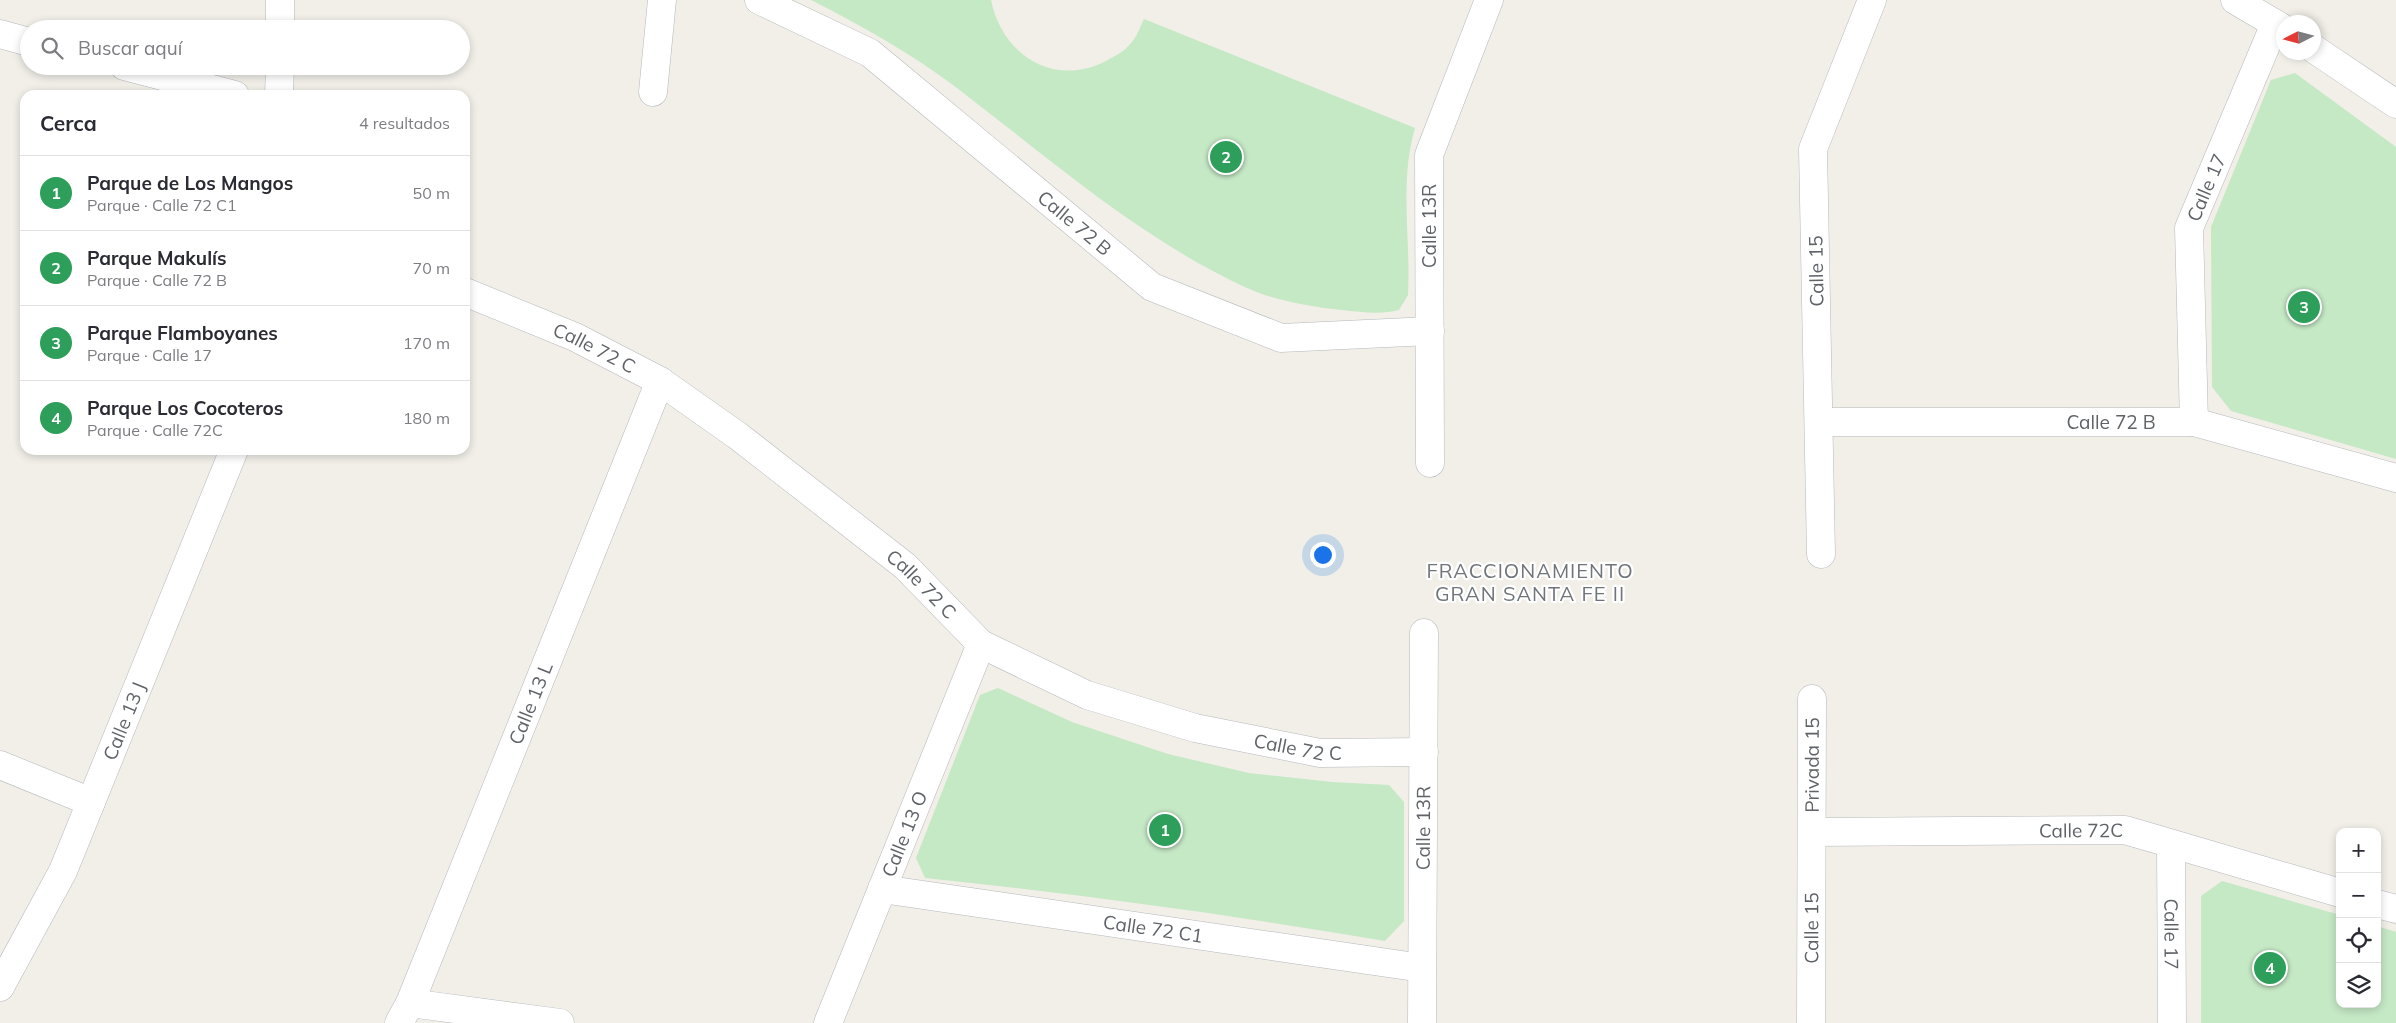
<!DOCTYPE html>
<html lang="es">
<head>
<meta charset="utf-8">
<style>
	body { margin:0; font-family:Mulish,sans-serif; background:#f2f2f3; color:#2b2b33 }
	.controls { position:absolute; right:15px; bottom:15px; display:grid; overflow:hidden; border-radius:10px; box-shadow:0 2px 8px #0003 }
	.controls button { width:45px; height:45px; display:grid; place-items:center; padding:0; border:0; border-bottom:1px solid #e1e1e2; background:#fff; color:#2b2b33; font:25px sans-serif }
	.compass { position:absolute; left:2276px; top:15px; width:45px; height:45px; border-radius:50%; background:#fff; box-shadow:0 2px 8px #0003; rotate:264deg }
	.you { position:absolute; left:1322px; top:554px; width:18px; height:18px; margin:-12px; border:4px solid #fff; border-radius:50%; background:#1a73e8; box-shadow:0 0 0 8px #1a73e833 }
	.badge { display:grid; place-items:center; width:32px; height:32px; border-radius:50%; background:#d93025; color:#fff; font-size:16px; font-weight:700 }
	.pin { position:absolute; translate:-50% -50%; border:2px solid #fff; box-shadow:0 1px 5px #0006 }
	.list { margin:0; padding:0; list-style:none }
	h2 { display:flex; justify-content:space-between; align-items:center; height:65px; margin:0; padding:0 20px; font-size:21px }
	h2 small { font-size:16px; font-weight:400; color:#7c7c81 }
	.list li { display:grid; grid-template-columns:32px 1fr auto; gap:15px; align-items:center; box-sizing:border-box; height:75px; padding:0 20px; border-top:1px solid #e1e1e2 }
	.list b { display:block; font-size:19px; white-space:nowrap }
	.list p { margin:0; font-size:16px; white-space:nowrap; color:#7c7c81 }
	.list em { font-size:16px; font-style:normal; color:#7c7c81 }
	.icon { flex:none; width:28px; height:28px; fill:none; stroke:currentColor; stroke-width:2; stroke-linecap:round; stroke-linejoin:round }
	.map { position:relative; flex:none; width:2396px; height:1023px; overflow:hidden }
	.search { position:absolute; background:#fff; box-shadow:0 2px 8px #0003; left:20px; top:20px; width:450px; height:55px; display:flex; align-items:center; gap:12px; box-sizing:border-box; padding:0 18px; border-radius:28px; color:#7c7c81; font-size:19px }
	.panel { position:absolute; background:#fff; box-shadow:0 2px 8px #0003; left:20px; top:90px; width:450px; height:365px; border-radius:15px }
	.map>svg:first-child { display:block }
	.green { fill:#c5e8c5 }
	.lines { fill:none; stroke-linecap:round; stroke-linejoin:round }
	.minor-casing { stroke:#b5b8bc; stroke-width:29 }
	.tertiary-casing { stroke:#b5b8bc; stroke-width:29 }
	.minor { stroke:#fff; stroke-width:28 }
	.tertiary { stroke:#fff; stroke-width:28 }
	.labels { text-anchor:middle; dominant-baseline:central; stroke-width:4.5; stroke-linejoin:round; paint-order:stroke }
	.street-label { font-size:19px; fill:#5f6368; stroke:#fff }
	.neighbourhood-label { font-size:20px; letter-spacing:1px; fill:#70757a; stroke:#fff }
</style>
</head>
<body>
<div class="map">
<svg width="2396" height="1023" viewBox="0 0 2396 1023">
	<rect width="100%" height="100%" fill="#f1efe8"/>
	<path class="green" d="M811 0H991C1002 55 1054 88 1106 61 1115 56 1125 51 1131 43 1137 37 1140 27 1144 19L1415 128C1399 183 1411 238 1408 295L1399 310C1380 315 1362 312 1342 310 1311 307 1276 301 1247 288 1140 239 1050 159 957 88 912 54 862 26 811 0Z
		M2295 73 2396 147V459L2231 411 2212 387 2211 227 2271 80Z
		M998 688 1072 722 1168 754 1249 773 1332 782 1389 785 1404 802V921L1385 941C1232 915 1079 894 925 878L916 858 980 695Z
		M2222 881 2340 915V1004H2377V926L2396 932V1023H2201V896Z"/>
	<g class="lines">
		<defs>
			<g id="minor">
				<path id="s1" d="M759 0 870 53 1152 287 1281 338 1430 331"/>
				<path d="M2235 0 2284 29"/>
				<path d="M0 34 29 42"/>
				<path d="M2314 49 2396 104"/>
				<path d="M124 66 235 95"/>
				<path d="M653 92 662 0"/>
				<path id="s2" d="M465 292 575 337 660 381 738 436 905 566 981 644 1087 695 1195 728 1320 753 1424 752"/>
				<path id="s3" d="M1819 422H2194L2396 478"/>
				<path id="s4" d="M2194 422 2189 228 2275 24"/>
				<path d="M1430 463 1429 155 1489 0"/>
				<path d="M1821 554 1813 149 1872 0"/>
				<path d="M0 765 91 802"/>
				<path id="s5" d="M1812 832 2125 830 2340 893"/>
				<path id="s6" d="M2171 844 2172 1023"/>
				<path id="s7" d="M882 889 1422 968"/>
				<path d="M2377 904 2396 909"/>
				<path d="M410 1003 560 1023"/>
				<path id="s8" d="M399 1023 410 1003 660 381"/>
				<path id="s9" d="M828 1023 981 644"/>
				<path id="s10" d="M1422 1023 1424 633"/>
				<path id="s11" d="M1811 1023 1812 699"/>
			</g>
			<g id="tertiary">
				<path d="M280 29V0"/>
				<path d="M279 95 280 66"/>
				<path id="s12" d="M0 987 63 871 234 450"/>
			</g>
		</defs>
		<use href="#minor" class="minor-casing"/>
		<use href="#tertiary" class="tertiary-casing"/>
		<use href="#minor" class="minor"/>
		<use href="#tertiary" class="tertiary"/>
	</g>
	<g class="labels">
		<g class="street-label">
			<text stroke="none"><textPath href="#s4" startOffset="238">Calle 17</textPath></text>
			<text stroke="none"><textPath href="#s1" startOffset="389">Calle 72 B</textPath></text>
			<text transform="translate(1429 226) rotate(-90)">Calle 13R</text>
			<text transform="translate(1816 271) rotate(-91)">Calle 15</text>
			<text stroke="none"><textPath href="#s2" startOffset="141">Calle 72 C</textPath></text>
			<text stroke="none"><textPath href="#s3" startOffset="292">Calle 72 B</textPath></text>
			<text stroke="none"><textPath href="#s2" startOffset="546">Calle 72 C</textPath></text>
			<text stroke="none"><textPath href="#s8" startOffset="346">Calle 13 L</textPath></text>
			<text stroke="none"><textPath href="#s12" startOffset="294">Calle 13 J</textPath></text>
			<text stroke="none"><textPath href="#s2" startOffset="966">Calle 72 C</textPath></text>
			<text stroke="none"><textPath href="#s11" startOffset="258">Privada 15</textPath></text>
			<text stroke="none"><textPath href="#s10" startOffset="195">Calle 13R</textPath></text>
			<text stroke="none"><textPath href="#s5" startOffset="269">Calle 72C</textPath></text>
			<text stroke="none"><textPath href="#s9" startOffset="204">Calle 13 O</textPath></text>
			<text stroke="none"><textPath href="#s11" startOffset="95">Calle 15</textPath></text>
			<text stroke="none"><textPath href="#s7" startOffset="274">Calle 72 C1</textPath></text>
			<text stroke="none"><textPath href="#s6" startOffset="90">Calle 17</textPath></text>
		</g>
		<g class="neighbourhood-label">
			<text x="1530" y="570">FRACCIONAMIENTO<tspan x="1530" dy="23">GRAN SANTA FE II</tspan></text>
		</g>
	</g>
</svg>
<div class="controls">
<button>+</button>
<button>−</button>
<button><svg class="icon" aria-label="locate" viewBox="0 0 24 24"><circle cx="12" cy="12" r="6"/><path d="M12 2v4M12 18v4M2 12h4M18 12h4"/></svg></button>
<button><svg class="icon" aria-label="layers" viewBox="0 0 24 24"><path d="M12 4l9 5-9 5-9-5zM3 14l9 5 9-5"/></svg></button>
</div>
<svg class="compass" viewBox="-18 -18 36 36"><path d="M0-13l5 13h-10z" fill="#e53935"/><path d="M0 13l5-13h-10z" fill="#7c7c81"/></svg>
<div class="you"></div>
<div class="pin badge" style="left:1165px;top:830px;background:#2e9e5b">1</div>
<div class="pin badge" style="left:1226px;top:157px;background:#2e9e5b">2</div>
<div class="pin badge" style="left:2304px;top:307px;background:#2e9e5b">3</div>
<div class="pin badge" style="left:2270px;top:968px;background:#2e9e5b">4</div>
<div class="search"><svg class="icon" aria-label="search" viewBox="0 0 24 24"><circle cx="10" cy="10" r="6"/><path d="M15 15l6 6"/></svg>Buscar aquí</div>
<section class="panel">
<h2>Cerca<small>4 resultados</small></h2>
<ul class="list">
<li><span class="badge" style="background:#2e9e5b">1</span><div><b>Parque de Los Mangos</b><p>Parque · Calle 72 C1</p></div><em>50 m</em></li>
<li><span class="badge" style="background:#2e9e5b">2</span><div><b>Parque Makulís</b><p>Parque · Calle 72 B</p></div><em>70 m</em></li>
<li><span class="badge" style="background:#2e9e5b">3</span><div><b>Parque Flamboyanes</b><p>Parque · Calle 17</p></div><em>170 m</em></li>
<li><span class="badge" style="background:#2e9e5b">4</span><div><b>Parque Los Cocoteros</b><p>Parque · Calle 72C</p></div><em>180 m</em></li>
</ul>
</section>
</div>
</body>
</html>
